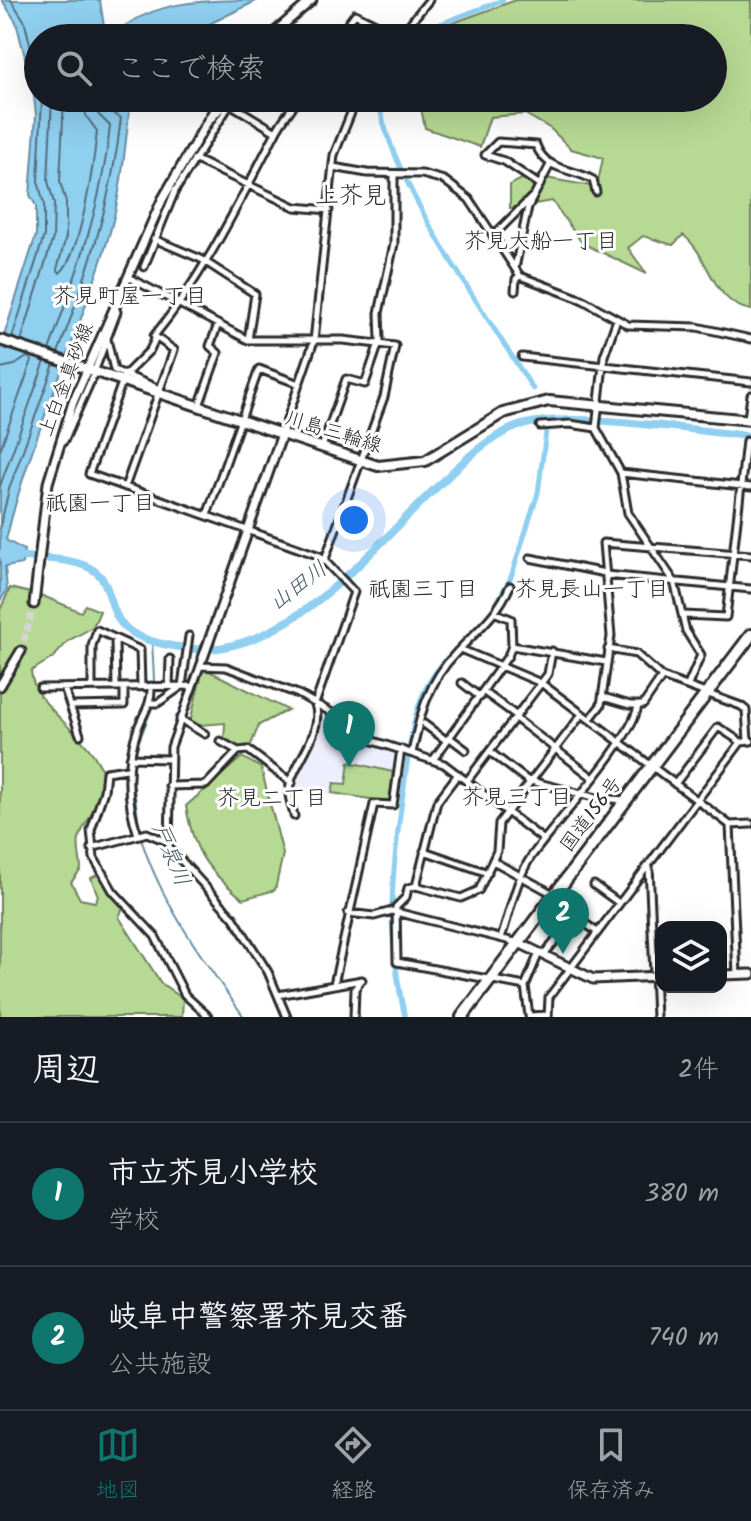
<!DOCTYPE html>
<html lang="ja">
<head>
<meta charset="utf-8">
<style>
	body { margin:0; font-family:Kalam,"Klee One",sans-serif; background:#20242c; color:#f1f3f6 }
	.controls { position:absolute; right:24px; bottom:24px; display:grid; overflow:hidden; border-radius:16px; box-shadow:0 8px 32px #0002 }
	.controls button { width:72px; height:72px; display:grid; place-items:center; padding:0; border:0; border-bottom:2px solid #363941; background:#171b24; color:#f1f3f6; font:40px sans-serif }
	.you { position:absolute; left:354px; top:520px; width:28px; height:28px; margin:-20px; border:6px solid #fff; border-radius:50%; background:#1a73e8; box-shadow:0 0 0 12px #1a73e833 }
	.badge { display:grid; place-items:center; width:52px; height:52px; border-radius:50%; background:#0f766e; color:#fff; font-size:26px; font-weight:700 }
	.pin { position:absolute; translate:-50% -66px; filter:drop-shadow(0 2px 4px #0008) }
	.pin::after { content:''; position:absolute; top:42px; width:28px; height:24px; background:inherit; clip-path:polygon(0 0,100% 0,50% 100%) }
	.list { margin:0; padding:0; list-style:none }
	h2 { display:flex; justify-content:space-between; align-items:center; height:104px; margin:0; padding:0 32px; font-size:34px }
	h2 small { font-size:26px; font-weight:400; color:#9ea1a6 }
	.list li { display:grid; grid-template-columns:52px 1fr auto; gap:24px; align-items:center; box-sizing:border-box; height:144px; padding:0 32px; border-top:2px solid #363941 }
	.list b { display:block; font-size:30px; white-space:nowrap }
	.list p { margin:0; font-size:26px; white-space:nowrap; color:#9ea1a6 }
	.list em { font-size:26px; font-style:normal; color:#9ea1a6 }
	.icon { flex:none; width:44px; height:44px; fill:none; stroke:currentColor; stroke-width:2; stroke-linecap:round; stroke-linejoin:round }
	.map { position:relative; flex:none; width:751px; height:1017px; overflow:hidden }
	.search { position:absolute; background:#171b24; box-shadow:0 8px 32px #0002; left:24px; right:24px; top:24px; height:88px; display:flex; align-items:center; gap:20px; box-sizing:border-box; padding:0 28px; border-radius:44px; color:#9ea1a6; font-size:30px }
	.sheet { height:392px; background:#171b24 }
	nav { display:flex; justify-content:space-around; align-items:center; box-sizing:border-box; height:112px; border-top:2px solid #363941; background:#171b24; font-size:22px; color:#9ea1a6 }
	nav a { display:grid; justify-items:center; gap:4px }
	nav .on { color:#0f766e }
	.map>svg:first-child { display:block }
	.built { fill:#eeeffe }
	.green { fill:#b6d993; stroke:#70825f; stroke-width:2 }
	.water { fill:#8fcff0; stroke:#678da1; stroke-width:2 }
	.lines { fill:none; stroke-linecap:round; stroke-linejoin:round }
	.shore { stroke:#536d7a; stroke-width:2 }
	.stream { stroke:#678da1; stroke-width:2 }
	.canal { stroke:#8fcff0; stroke-width:5 }
	.river { stroke:#8fcff0; stroke-width:8 }
	.secondary-tunnel { stroke:#d5d5d5; stroke-width:7; stroke-dasharray:7 3.5; stroke-linecap:butt }
	.street-casing { stroke:#2b2b2b; stroke-width:11 }
	.secondary-casing { stroke:#2b2b2b; stroke-width:13 }
	.primary-casing { stroke:#2b2b2b; stroke-width:14 }
	.highway-casing { stroke:#2b2b2b; stroke-width:16 }
	.street { stroke:#fff; stroke-width:5 }
	.secondary { stroke:#fff; stroke-width:7 }
	.primary { stroke:#fff; stroke-width:8 }
	.highway { stroke:#fff; stroke-width:10 }
	.labels { text-anchor:middle; dominant-baseline:central; stroke-width:6; stroke-linejoin:round; paint-order:stroke }
	.street-label { font-size:20px; fill:#2b2b2b; stroke:#fff }
	.neighbourhood-label { font-size:22px; fill:#2b2b2b; stroke:#fff }
	.water-label { font-size:22px; font-style:italic; fill:#495c66; stroke:#fff }
	.quarter-label { font-size:24px; fill:#2b2b2b; stroke:#fff }
</style>
</head>
<body>
<div class="map">
<svg width="751" height="1017" viewBox="0 0 751 1017">
	<rect width="100%" height="100%" fill="#fff"/>
	<filter id="ink" filterUnits="userSpaceOnUse"><feTurbulence type="fractalNoise" baseFrequency=".0125" numOctaves="2"/><feDisplacementMap in="SourceGraphic" scale="16" xChannelSelector="R" yChannelSelector="G"/><feConvolveMatrix kernelMatrix="1 2 1 2 8 2 1 2 1" color-interpolation-filters="sRGB"/></filter>
	<g filter="url(#ink)">
		<path class="built" d="M321 712 344 722 358 739 398 754 392 803 292 791Z"/>
		<path class="green" d="M516 0H751V310C711 303 710 255 683 235L673 245 643 236 628 248 647 274 582 243 552 201 510 208V185L529 175 597 187 603 158 571 149 551 129 525 114 490 117 480 147 425 128 419 98H713V38H427L428 32Z
			M10 588 43 596 81 612 85 605 100 611 93 627 68 641 54 657 31 671C33 709 95 737 104 777 109 802 84 817 79 839 77 849 81 859 81 870L71 882 80 899 95 902 98 896 91 878 97 875 124 905 119 917 161 983 183 999 182 1017H0V610Z
			M203 668 288 710 259 725 248 752 224 741 225 723 189 726Z
			M242 757 261 768 283 854 275 890 243 899C206 869 194 853 186 806Z
			M349 762 393 772 390 802 332 793 334 783 346 784Z"/>
		<path class="water" d="M2 0H100L104 27 118 31C157 0 206 0 258 0L181 38H38V98H118L112 107 130 104C125 147 122 190 110 232 80 336 31 434 6 540L24 550 22 564 5 567 7 590 0 601V348L36 235V206L30 195 36 115 33 88 16 22Z"/>
		<g class="lines">
			<path class="shore" d="M11 0 24 20 38 75
				M64 98 60 182 66 202V237L57 269 60 273C81 255 94 161 97 131L86 116 84 98
				M12 338 44 236V204L38 181 42 98
				M21 341 53 238 54 203 48 181 52 98
				M49 350C76 276 102 205 110 126L98 114 97 98
				M58 353C87 275 112 201 121 118L107 110 108 98
				M0 368 15 365 27 357 32 360 0 450
				M0 486 45 361
				M0 528 9 489 54 364"/>
			<path class="stream" d="M133 757 155 700 152 640
				M132 775 140 832
				M141 838C160 902 206 963 244 1017"/>
			<path class="canal" d="M418 38 440 24 503 0
				M378 98C391 184 485 312 533 389
				M493 610 511 577 538 493 546 432
				M405 1017C385 928 391 876 404 787 408 758 411 724 422 697 431 673 452 652 470 635"/>
			<path class="river" d="M0 554C28 560 64 555 90 568 113 580 107 607 122 624 137 642 174 647 195 649 291 654 375 545 439 485 462 463 486 438 516 427 565 409 694 431 751 436"/>
			<path class="secondary-tunnel" d="M21 651 34 604"/>
			<defs>
				<path id="street" d="M399 37 429 0
					M337 38 355 14 400 36
					M204 127 227 102 276 132
					M194 159 295 207 329 210
					M333 167 367 173 422 174 444 180 469 199 520 276 583 300 628 325 697 327 751 339
					M540 185 504 161 485 155 498 142 536 145C546 172 573 168 593 180L596 192
					M493 236 532 197
					M154 239 201 259 255 294 248 340
					M144 267 175 191 234 98
					M515 268 528 207 551 163
					M130 278 248 340H343L395 346 384 397 325 559
					M515 291 516 279 520 276
					M107 339 114 370 160 389
					M522 357 751 382
					M96 367 117 312 115 307
					M124 376 150 350 156 337
					M121 385 89 474 320 556 354 592 315 704C325 735 291 764 289 791 288 798 293 809 294 816
					M199 406 218 353 210 346 217 327
					M748 419 751 395
					M540 426 570 424 596 428 604 356 617 319
					M596 428 621 473 628 513 674 581 686 631 701 655 688 685
					M282 434 314 341 334 155 357 98
					M64 441 93 376
					M322 447 346 379 365 384 380 340 379 313 394 244V174
					M621 473 751 487
					M125 487 174 350 154 336C205 274 238 204 275 134 281 121 291 110 299 98
					M207 515 259 369 299 384
					M530 558 605 573
					M606 575 751 589
					M684 615 726 617 746 441
					M115 641 116 687
					M512 646 606 662
					M460 649 541 683 730 825 751 824
					M608 649 636 654 662 677 741 706 746 710 748 741
					M203 658 171 747 169 847 233 917 268 972 287 1017
					M200 666 226 667 298 694 345 720 361 737 444 764 544 840
					M462 683 480 697
					M169 686 170 659
					M92 687V646L97 630 140 650 141 686
					M40 688 193 686
					M64 688 80 735
					M484 692 517 716
					M603 697 630 705H643L662 677
					M152 703H158L182 686 189 636
					M70 706 124 705V687
					M515 718 592 777
					M180 719 205 734
					M590 719 601 705 611 636 603 543 751 555
					M424 724 447 741
					M450 738 466 750
					M220 741 238 751 248 750 292 783
					M490 752 527 780 597 798 625 800
					M412 753C420 715 428 682 456 653 477 630 497 616 510 586
					M130 758 170 759
					M433 760 508 656 512 646 511 619 496 613
					M127 769 106 772 104 791 91 830 94 858 113 891 155 936 185 995 209 1017
					M458 774 437 802 416 886 408 888 406 897 396 907 397 962 525 986 539 953
					M467 781 548 674 552 651
					M675 784 718 727 741 742
					M169 786 206 785 238 751
					M730 825 737 975
					M138 835C126 800 126 763 138 728 144 712 152 704 151 686
					M91 848 147 833 168 842
					M424 851 488 873
					M493 861 555 895
					M649 866 656 1017
					M594 885 619 903
					M416 886 461 898 479 890 497 851 499 823 582 714
					M348 913 374 916 392 911 519 943
					M501 938C510 913 516 879 531 857 555 823 632 740 638 706
					M544 955 575 916 597 932
					M334 984 374 804 393 805 401 749
					M525 986 529 1016
					M278 995 362 980
					M529 1016 548 1015
					M354 1017 355 989 361 980
					M548 1017 549 997 741 742 751 741"/>
				<path id="secondary" d="M268 38 312 0
					M34 604 48 483 73 402 162 200 221 98
					M203 658 282 434
					M0 686 21 651
					M519 943 593 979 661 976
					M721 975 751 974"/>
				<path id="primary" d="M0 340 378 466 425 461 503 413 549 401 751 420"/>
				<path id="highway" d="M462 1017 751 635"/>
			</defs>
			<use href="#street" class="street-casing"/>
			<use href="#secondary" class="secondary-casing"/>
			<use href="#primary" class="primary-casing"/>
			<use href="#highway" class="highway-casing"/>
			<use href="#street" class="street"/>
			<use href="#secondary" class="secondary"/>
			<use href="#primary" class="primary"/>
			<use href="#highway" class="highway"/>
		</g>
	</g>
	<g class="labels">
		<g class="street-label">
			<text transform="translate(67 380) rotate(-69)">上白金真砂線</text>
			<text transform="translate(333 433) rotate(17)">川島三輪線</text>
			<text transform="translate(592 815) rotate(-53)">国道156号</text>
		</g>
		<g class="neighbourhood-label">
			<text x="541" y="242">芥見大船一丁目</text>
			<text x="130" y="297">芥見町屋一丁目</text>
			<text x="100" y="504">祇園一丁目</text>
			<text x="423" y="590">祇園三丁目</text>
			<text x="592" y="590">芥見長山一丁目</text>
			<text x="517" y="798">芥見三丁目</text>
			<text x="272" y="799">芥見二丁目</text>
		</g>
		<g class="water-label">
			<text transform="translate(299 587) rotate(-37)">山田川</text>
			<text transform="translate(170 855) rotate(68)">戸泉川</text>
		</g>
		<g class="quarter-label">
			<text x="351" y="196">上芥見</text>
		</g>
	</g>
</svg>
<div class="controls">
<button><svg class="icon" aria-label="layers" viewBox="0 0 24 24"><path d="M12 4l9 5-9 5-9-5zM3 14l9 5 9-5"/></svg></button>
</div>
<div class="you"></div>
<div class="pin badge" style="left:349px;top:767px">1</div>
<div class="pin badge" style="left:563px;top:954px">2</div>
<div class="search"><svg class="icon" aria-label="search" viewBox="0 0 24 24"><circle cx="10" cy="10" r="6"/><path d="M15 15l6 6"/></svg>ここで検索</div>
</div>
<section class="sheet">
<h2>周辺<small>2件</small></h2>
<ul class="list">
<li><span class="badge">1</span><div><b>市立芥見小学校</b><p>学校</p></div><em>380 m</em></li>
<li><span class="badge">2</span><div><b>岐阜中警察署芥見交番</b><p>公共施設</p></div><em>740 m</em></li>
</ul>
</section>
<nav>
<a class="on"><svg class="icon" aria-label="map" viewBox="0 0 24 24"><path d="M3 6l6-2 6 2 6-2v14l-6 2-6-2-6 2zM9 4v14M15 6v14"/></svg>地図</a>
<a><svg class="icon" aria-label="directions" viewBox="0 0 24 24"><path d="M12 3l9 9-9 9-9-9zM9 14v-3h6M13 9l2 2-2 2"/></svg>経路</a>
<a><svg class="icon" aria-label="saved" viewBox="0 0 24 24"><path d="M7 4h10v16l-5-4-5 4z"/></svg>保存済み</a>
</nav>
</body>
</html>
